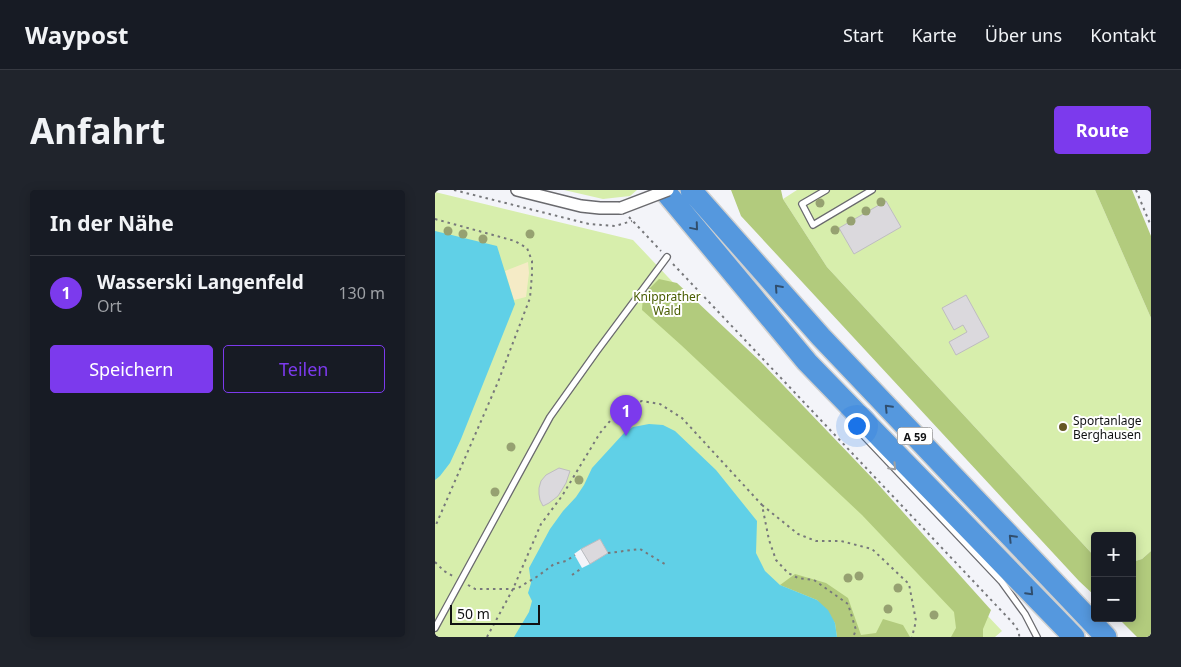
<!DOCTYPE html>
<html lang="de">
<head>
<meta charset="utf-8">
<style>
	body { margin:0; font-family:"Noto Sans",sans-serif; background:#20242c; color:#f1f3f6 }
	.controls { position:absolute; right:15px; bottom:15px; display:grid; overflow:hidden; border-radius:5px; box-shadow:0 2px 12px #0003 }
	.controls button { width:45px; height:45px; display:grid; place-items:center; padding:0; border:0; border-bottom:1px solid #363941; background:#171b24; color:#f1f3f6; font:25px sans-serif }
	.scale { position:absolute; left:15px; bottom:12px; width:90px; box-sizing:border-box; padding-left:5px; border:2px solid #111213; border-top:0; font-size:14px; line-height:18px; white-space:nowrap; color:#111213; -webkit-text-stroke:4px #fff; paint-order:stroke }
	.you { position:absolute; left:421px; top:235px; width:18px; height:18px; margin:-12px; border:4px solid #fff; border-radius:50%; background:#1a73e8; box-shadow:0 0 0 8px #1a73e833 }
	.badge { display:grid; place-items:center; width:32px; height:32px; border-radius:50%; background:#7c3aed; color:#fff; font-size:16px; font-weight:700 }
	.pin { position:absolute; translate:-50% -41px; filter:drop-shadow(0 1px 2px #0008) }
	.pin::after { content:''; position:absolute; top:26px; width:18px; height:15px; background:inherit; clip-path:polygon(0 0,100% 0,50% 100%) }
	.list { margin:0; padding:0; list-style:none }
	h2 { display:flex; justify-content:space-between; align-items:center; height:65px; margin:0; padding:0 20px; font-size:21px }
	h2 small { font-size:16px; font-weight:400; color:#9ea1a6 }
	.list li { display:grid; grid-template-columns:32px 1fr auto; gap:15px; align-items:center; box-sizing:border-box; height:75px; padding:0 20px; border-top:1px solid #363941 }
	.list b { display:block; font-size:19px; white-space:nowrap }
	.list p { margin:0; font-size:16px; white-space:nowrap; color:#9ea1a6 }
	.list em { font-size:16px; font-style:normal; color:#9ea1a6 }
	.actions { display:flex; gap:10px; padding:15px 20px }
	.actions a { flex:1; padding:11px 0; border:1px solid #7c3aed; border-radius:5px; text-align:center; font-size:18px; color:#7c3aed }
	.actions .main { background:#7c3aed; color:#fff }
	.map { position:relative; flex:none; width:716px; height:447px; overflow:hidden; border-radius:5px }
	header { display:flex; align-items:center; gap:30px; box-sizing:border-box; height:70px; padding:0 25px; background:#171b24; border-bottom:1px solid #363941 }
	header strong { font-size:24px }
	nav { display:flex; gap:28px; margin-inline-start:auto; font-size:18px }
	.intro { display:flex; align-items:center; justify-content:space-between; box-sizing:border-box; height:120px; padding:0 30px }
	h1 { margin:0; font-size:35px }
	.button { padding:12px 22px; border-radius:5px; background:#7c3aed; color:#fff; font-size:18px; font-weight:700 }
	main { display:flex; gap:30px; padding:0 30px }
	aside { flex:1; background:#171b24; border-radius:5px; box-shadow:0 2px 12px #0003 }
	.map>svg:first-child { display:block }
	.green { fill:#d7eeac }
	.forest { fill:#b2cb7d }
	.sand { fill:#f5ebc6 }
	.water { fill:#60d0e7 }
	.pier { fill:#f3f4f9 }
	.building { fill:#dbd9dd; stroke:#bebcc0 }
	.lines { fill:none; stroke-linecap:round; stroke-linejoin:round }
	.lane-casing { stroke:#6a6a6e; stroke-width:8 }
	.street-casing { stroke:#6a6a6e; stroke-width:14 }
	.highway-casing { stroke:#cfd0d0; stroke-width:24 }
	.path { stroke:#77787b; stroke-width:2; stroke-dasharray:2.5 4; stroke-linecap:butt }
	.lane { stroke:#fff; stroke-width:5.5 }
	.street { stroke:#fff; stroke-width:11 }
	.highway { stroke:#5598de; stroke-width:21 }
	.street-bridge-casing { stroke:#6a6a6e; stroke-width:14; stroke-linecap:butt }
	.street-bridge { stroke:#fff; stroke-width:11 }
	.tree { fill:#96a171 }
	.oneway { stroke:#304e6e }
	.oneway2 { stroke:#a0a0a1 }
	.poi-dot { fill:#645723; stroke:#fff; stroke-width:2 }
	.labels { text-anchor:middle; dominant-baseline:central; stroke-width:4; stroke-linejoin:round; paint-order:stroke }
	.shield { fill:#fff; stroke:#58595a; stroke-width:1 }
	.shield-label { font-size:11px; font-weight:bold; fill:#111213 }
	.park-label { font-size:12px; fill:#495d02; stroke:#fff }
	.poi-label { font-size:12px; fill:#111213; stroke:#fff; text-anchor:start }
</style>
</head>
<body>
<header>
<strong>Waypost</strong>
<nav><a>Start</a><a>Karte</a><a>Über uns</a><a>Kontakt</a></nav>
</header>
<div class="intro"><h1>Anfahrt</h1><a class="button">Route</a></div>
<main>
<aside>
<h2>In der Nähe<small></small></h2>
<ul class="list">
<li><span class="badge">1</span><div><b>Wasserski Langenfeld</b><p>Ort</p></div><em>130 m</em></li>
</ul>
<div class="actions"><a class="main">Speichern</a><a>Teilen</a></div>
</aside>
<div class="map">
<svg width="716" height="447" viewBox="0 0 716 447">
	<rect width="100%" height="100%" fill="#f3f4f9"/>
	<path class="green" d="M129 0H202L195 6 168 9Z
		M362 0H660L716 128V361L707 369 697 372V346H660V367L392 77 348 9Z
		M0 2 198 50 567 441 560 447H0Z"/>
	<path class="forest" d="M296 0H346L348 9 392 77 660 367V406L644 391 306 26Z
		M660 0H697L716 46V128Z
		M224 89 242 93 326 172 441 292 556 420 548 439V447H516L521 438 519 422 427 325 246 155 207 120 208 105Z
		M716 361V447H702L683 428H697V372L707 369Z
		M360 384 391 393 413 408 426 445 441 443 448 429 468 435 475 447H402L400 433 382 410 345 395Z"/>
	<path class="sand" d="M93 72 94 83 91 107 79 110 70 81Z"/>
	<path class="water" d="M0 41 62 56 80 114 26 249 15 273 5 286 0 290Z
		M214 234 228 235 240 241 281 280 322 331 321 363 330 381 345 395 382 410 393 420 400 433 402 447H79L94 422 97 411 93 403 96 393 94 378 115 339 128 321 141 307 149 295 157 278 189 243 198 237Z"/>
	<path class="pier" d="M146 359 155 374 147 378 139 364Z"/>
	<path class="building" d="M451 11 466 37 419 64 404 38Z
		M531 105 554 147 521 165 514 152 532 142 528 135 519 140 507 118Z
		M124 278 135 281 131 293 123 306 114 313 108 316 105 310 104 304V298L106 291 111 285Z
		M165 349 173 363 155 374 146 359Z"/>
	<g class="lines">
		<defs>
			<path id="lane" d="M391 0 367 14 378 35 437 0
				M428 245 566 391 590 424 602 447
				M0 438 115 227 162 161 232 67"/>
			<path id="street" d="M82 0 146 16 165 18H186"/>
			<path id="highway" d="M229 0 372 172 639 447
				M256 0 386 147 671 447"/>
		</defs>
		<use href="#lane" class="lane-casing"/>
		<use href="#street" class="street-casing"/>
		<use href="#highway" class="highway-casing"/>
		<path class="path" d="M19 0 154 34 180 36 197 31
			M701 0 716 36
			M194 27 226 61
			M0 29 80 51 92 58 97 71V84L95 108 63 192 0 337
			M238 74 577 432C580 436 585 441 584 447
			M327 315 363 344 381 351H406L437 359 474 394 481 431 477 447
			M173 363 205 359 233 376
			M0 372 9 381 18 386
			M137 385 147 378
			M33 395 40 399H78L83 398 103 386 119 374 131 371 140 365
			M52 447 78 399 106 334 127 306 165 243 175 231 192 216 207 211 225 214 247 228 327 315 334 350 341 370 353 383 363 388 379 390 413 414 421 440 418 447"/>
		<use href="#lane" class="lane"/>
		<use href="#street" class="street"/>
		<use href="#highway" class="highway"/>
		<defs>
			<path id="street-bridge" d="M186 18 233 0"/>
		</defs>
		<use href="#street-bridge" class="street-bridge-casing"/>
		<use href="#street-bridge" class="street-bridge"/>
	</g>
	<g class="tree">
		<circle cx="446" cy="12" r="4.5"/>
		<circle cx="385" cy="13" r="4.5"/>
		<circle cx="431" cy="21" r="4.5"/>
		<circle cx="416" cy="31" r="4.5"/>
		<circle cx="400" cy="40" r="4.5"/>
		<circle cx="13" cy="41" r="4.5"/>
		<circle cx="28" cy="44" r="4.5"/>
		<circle cx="95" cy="44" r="4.5"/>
		<circle cx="48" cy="49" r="4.5"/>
		<circle cx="76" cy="257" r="4.5"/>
		<circle cx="144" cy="290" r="4.5"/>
		<circle cx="60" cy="302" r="4.5"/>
		<circle cx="424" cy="386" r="4.5"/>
		<circle cx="413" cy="388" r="4.5"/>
		<circle cx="463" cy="398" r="4.5"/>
		<circle cx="453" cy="419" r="4.5"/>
		<circle cx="499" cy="425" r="4.5"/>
	</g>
	<defs><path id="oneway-chevron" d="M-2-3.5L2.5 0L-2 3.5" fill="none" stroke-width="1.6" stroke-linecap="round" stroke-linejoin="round" transform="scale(1.25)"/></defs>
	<g class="oneway">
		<use href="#oneway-chevron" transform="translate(260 37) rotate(50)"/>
		<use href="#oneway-chevron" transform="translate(343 98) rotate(-132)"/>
		<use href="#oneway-chevron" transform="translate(453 218) rotate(-134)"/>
		<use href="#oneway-chevron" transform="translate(577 348) rotate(-134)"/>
		<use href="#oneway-chevron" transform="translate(595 402) rotate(46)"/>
	</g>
	<use class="oneway2" href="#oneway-chevron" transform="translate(458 277) rotate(47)"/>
	<circle class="poi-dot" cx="628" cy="237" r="5"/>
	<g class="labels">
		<rect class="shield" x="462.5" y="237.5" width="35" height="17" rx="4"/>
		<g class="shield-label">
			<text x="480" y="246">A 59</text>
		</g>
		<g class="park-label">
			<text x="232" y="106">Knipprather<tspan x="232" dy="14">Wald</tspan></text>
		</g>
		<g class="poi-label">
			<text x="638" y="230">Sportanlage<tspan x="638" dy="14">Berghausen</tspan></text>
		</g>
	</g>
</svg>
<div class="controls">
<button>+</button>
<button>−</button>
</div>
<div class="scale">50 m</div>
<div class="you"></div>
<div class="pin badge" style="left:191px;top:246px">1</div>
</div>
</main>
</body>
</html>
